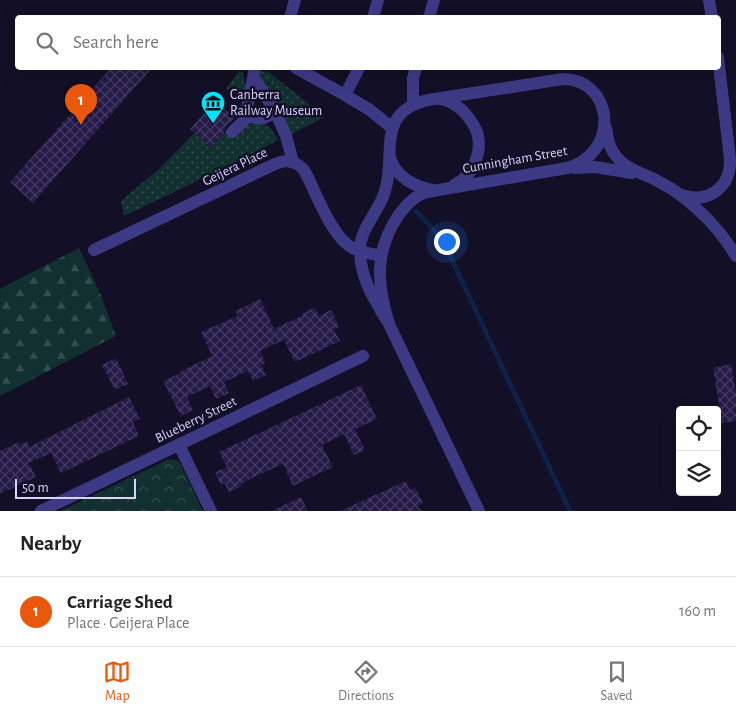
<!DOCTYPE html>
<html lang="en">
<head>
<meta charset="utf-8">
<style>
	body { margin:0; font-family:"Alegreya Sans",sans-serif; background:#f2f2f2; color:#222 }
	.controls { position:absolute; right:15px; bottom:15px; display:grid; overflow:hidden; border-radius:5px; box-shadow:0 5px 20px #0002 }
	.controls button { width:45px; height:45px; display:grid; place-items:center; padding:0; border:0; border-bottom:1px solid #e0e0e0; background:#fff; color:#222; font:25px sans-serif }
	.scale { position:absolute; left:15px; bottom:12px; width:121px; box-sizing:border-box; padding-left:5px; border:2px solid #d9d4ff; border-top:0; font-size:14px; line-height:18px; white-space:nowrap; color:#d9d4ff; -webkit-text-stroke:4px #130f26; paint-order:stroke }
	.you { position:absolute; left:446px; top:241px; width:18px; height:18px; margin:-12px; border:4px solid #fff; border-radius:50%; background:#1a73e8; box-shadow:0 0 0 8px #1a73e833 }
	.badge { display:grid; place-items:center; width:32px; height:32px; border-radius:50%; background:#ea580c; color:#fff; font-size:16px; font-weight:700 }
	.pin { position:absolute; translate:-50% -41px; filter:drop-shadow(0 1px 2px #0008) }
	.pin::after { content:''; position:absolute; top:26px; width:18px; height:15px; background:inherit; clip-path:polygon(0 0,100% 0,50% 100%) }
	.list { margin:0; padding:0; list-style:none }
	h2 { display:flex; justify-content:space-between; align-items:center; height:65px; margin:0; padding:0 20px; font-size:21px }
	h2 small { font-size:16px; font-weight:400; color:#767676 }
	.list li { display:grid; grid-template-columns:32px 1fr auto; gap:15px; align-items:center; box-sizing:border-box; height:70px; padding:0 20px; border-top:1px solid #e0e0e0 }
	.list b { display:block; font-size:19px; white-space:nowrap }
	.list p { margin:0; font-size:16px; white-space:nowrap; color:#767676 }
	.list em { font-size:16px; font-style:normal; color:#767676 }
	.icon { flex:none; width:28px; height:28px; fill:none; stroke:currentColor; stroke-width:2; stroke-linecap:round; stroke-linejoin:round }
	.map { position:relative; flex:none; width:736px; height:511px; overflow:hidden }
	.search { position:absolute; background:#fff; box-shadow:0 5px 20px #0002; left:15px; right:15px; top:15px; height:55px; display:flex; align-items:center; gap:12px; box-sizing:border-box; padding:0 18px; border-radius:5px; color:#767676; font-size:19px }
	.sheet { height:135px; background:#fff }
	nav { display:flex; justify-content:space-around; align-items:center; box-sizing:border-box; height:70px; border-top:1px solid #e0e0e0; background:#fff; font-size:14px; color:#767676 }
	nav a { display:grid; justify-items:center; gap:2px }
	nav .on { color:#ea580c }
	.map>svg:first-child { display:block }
	.grass { fill:url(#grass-dots) }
	.forest { fill:url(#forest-firs) }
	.park { fill:url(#park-crowns) }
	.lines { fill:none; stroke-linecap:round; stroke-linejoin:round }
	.stream { stroke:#0c2248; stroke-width:5 }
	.building { fill:url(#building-cross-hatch) }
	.minor { stroke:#3d3a85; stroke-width:12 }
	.labels { text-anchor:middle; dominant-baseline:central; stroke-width:5; stroke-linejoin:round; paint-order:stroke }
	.poi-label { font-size:14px; fill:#d9d4ff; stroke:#130f26; text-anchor:start }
	.street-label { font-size:14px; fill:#d9d4ff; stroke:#130f26 }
</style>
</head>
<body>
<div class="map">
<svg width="736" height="511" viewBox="0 0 736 511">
	<defs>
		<pattern id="grass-dots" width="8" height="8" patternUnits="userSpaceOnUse" patternTransform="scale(1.25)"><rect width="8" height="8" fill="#12302f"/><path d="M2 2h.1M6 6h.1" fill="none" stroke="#344d4e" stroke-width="1.8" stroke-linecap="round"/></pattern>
		<pattern id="forest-firs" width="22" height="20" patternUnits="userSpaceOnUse" patternTransform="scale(1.25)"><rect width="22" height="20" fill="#12302f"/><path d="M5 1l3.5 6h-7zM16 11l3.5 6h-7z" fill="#344d4e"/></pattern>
		<pattern id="park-crowns" width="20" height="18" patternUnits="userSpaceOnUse" patternTransform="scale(1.25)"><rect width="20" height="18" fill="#12302f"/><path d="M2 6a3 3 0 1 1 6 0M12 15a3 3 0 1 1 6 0" fill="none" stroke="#344d4e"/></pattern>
		<pattern id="building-cross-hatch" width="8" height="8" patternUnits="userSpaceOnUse" patternTransform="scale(1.25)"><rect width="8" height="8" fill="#241b47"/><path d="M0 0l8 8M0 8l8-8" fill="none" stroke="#433b63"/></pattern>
	</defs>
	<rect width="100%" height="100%" fill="#130f26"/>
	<path class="grass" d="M239 71 243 73 246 90 244 98 226 89Z
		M260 71 269 72 325 117 291 134 259 77Z
		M256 123C269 123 271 129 278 140L230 165 124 216 121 201 160 168 194 133 211 148 228 129Z"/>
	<path class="forest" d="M79 248 100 293 116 336 0 396V289Z"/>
	<path class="park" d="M172 459 178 461 181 465 203 511H60L167 460Z"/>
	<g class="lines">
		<path class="stream" d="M416 211 442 239 570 511"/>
	</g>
	<path class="building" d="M111 68H152L33 203 10 182Z
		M216 100 235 118 226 126 224 133 211 148 190 129Z
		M260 299 274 329 303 315 302 314 315 307 319 316 331 310 339 327 334 329 340 341 295 362 284 340 260 351 266 363 261 365 266 375 253 381 248 371 224 382 229 393 216 399 210 386 187 397 193 410 181 416 163 381 180 373 179 372 212 356 201 332 238 316 235 311Z
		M116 358 128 384 115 390 102 365Z
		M731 364 736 392V421L722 423 713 368Z
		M361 385 377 419 355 429 365 450 354 455 344 434 322 445 333 467 293 486 283 464 252 478 241 484 242 486 229 492 224 483 221 485 215 472 227 467 219 452Z
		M129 397 140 419 133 422 139 436 61 473 51 453 29 463 36 477 0 494V451L19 442 20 445 27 441 29 447Z
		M406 481 410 490 415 487 423 503 418 506 421 511H340Z
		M301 497 308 511H271Z"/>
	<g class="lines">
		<path class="minor" d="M709 0 712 18
			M290 18 295 0
			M373 18 378 0
			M429 18 434 0
			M296 68 345 95 359 68
			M345 95 370 110 392 128
			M440 99C449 100 457 105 464 112 469 118 474 124 477 132 483 151 473 177 454 185
			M413 105V78L416 68
			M275 111 286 136 293 162
			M249 116C261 121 265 119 275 111L254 78
			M606 128C607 134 608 140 610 146 618 165 635 171 652 178 661 183 670 187 679 194 702 211 721 231 736 256
			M232 132 249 116 247 108 255 68
			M390 157C395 176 414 187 433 190
			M575 168 595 167 632 173
			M682 195C709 204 731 187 730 159L718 57
			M94 250 275 164C286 159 296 161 304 170 316 191 331 238 354 249 362 252 372 254 381 256
			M389 324C377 285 374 252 398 216 406 205 414 196 427 192L567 168C573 166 579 164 584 160 619 136 607 79 563 79L428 100C374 113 397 154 385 191 379 212 360 228 360 250 360 279 375 301 389 324L479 511
			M179 445 211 511
			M41 511 363 356"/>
	</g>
	<defs>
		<symbol id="museum-pin" viewBox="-11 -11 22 30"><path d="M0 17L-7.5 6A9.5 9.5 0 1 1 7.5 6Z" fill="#00e5ff" stroke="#130f26"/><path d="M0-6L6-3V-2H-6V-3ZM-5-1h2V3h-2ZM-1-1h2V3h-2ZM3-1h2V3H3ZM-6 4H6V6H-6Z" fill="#111"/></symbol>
	</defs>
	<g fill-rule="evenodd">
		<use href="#museum-pin" x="199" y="89" width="28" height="38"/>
	</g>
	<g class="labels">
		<g class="poi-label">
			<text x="230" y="95">Canberra<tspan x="230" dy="16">Railway Museum</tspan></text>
		</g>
		<g class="street-label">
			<text transform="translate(515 160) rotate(-10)">Cunningham Street</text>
			<text transform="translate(235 167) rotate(-26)">Geijera Place</text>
			<text transform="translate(196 420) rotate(-26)">Blueberry Street</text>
		</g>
	</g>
</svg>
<div class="controls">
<button><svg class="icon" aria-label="locate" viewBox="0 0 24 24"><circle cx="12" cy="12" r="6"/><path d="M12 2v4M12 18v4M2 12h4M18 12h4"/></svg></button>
<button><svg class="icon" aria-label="layers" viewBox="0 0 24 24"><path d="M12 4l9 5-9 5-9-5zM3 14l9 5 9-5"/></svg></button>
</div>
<div class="scale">50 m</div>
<div class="you"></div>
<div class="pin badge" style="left:81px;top:125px">1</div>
<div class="search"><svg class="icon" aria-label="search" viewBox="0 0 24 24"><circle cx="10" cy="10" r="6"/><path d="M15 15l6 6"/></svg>Search here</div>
</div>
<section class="sheet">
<h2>Nearby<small></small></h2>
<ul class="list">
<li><span class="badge">1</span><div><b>Carriage Shed</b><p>Place · Geijera Place</p></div><em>160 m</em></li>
</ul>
</section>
<nav>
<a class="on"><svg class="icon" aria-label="map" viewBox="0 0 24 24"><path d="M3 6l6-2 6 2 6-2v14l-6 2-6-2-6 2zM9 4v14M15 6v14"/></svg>Map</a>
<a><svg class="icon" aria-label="directions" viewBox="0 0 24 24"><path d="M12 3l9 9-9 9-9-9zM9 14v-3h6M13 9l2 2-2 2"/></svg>Directions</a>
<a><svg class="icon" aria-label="saved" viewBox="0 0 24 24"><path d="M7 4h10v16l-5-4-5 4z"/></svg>Saved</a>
</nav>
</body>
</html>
